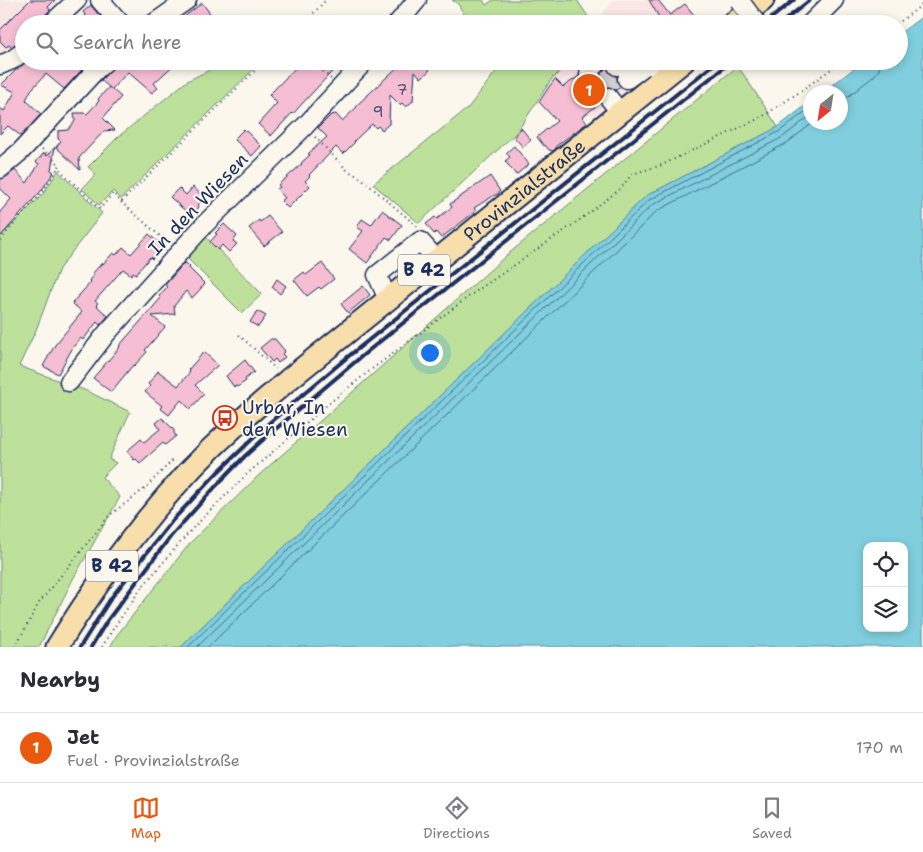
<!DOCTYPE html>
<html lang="en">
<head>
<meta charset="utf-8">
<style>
	body { margin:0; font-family:"Shantell Sans",sans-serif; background:#f2f2f3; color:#2b2b33 }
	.controls { position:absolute; right:15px; bottom:15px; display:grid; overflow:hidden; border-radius:10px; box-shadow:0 2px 8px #0003 }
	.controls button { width:45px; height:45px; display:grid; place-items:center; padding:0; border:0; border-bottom:1px solid #e1e1e2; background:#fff; color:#2b2b33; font:25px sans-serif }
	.compass { position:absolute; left:803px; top:85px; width:45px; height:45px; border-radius:50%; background:#fff; box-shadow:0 2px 8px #0003; rotate:210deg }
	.you { position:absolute; left:429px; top:352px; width:18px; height:18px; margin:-12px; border:4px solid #fff; border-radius:50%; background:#1a73e8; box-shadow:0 0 0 8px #1a73e833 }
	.badge { display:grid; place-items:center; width:32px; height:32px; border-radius:50%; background:#ea580c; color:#fff; font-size:16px; font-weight:700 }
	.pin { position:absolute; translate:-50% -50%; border:2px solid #fff; box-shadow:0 1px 5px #0006 }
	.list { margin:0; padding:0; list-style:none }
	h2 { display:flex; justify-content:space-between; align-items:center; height:65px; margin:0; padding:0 20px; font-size:21px }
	h2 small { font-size:16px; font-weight:400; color:#7c7c81 }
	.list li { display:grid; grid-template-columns:32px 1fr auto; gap:15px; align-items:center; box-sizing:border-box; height:70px; padding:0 20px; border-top:1px solid #e1e1e2 }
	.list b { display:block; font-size:19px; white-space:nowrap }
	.list p { margin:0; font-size:16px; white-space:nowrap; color:#7c7c81 }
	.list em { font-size:16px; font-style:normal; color:#7c7c81 }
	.icon { flex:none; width:28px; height:28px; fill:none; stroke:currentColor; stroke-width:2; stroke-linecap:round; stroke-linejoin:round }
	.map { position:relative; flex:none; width:923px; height:647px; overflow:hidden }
	.search { position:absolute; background:#fff; box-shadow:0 2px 8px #0003; left:15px; right:15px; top:15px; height:55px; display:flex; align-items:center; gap:12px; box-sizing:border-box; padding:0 18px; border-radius:28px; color:#7c7c81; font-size:19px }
	.sheet { height:135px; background:#fff }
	nav { display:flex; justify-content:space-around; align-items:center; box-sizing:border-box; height:70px; border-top:1px solid #e1e1e2; background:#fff; font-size:14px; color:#7c7c81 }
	nav a { display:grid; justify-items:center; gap:2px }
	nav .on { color:#ea580c }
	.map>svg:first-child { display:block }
	.built { fill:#fae6e4 }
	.green { fill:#bde19b; stroke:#6c887c }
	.water { fill:#80cede; stroke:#588eab; fill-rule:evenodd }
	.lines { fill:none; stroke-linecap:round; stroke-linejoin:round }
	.shore { stroke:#436f91; stroke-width:1 }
	.building { fill:#f6bed3; stroke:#1b2f5e }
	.minor-tunnel { stroke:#cecfd0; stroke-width:18; stroke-dasharray:18 9; stroke-linecap:butt }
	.minor-casing { stroke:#1b2f5e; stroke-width:21 }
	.major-casing { stroke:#1b2f5e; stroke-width:25 }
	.path { stroke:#1b2f5e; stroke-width:2; stroke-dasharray:1 4; stroke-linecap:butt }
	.minor { stroke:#fbf7ec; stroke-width:18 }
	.major { stroke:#f8deab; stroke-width:21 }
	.rail { stroke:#1b2f5e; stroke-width:4 }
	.minor-bridge-casing { stroke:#1b2f5e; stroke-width:21; stroke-linecap:butt }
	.minor-bridge { stroke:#fbf7ec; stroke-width:18 }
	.labels { text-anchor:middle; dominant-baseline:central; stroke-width:4; stroke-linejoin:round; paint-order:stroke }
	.number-label { font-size:16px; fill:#52537b }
	.shield { fill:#fbf7ec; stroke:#5e6b89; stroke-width:1 }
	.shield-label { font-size:18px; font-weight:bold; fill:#1b2f5e }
	.street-label { font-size:19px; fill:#1b2f5e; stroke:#fbf7ec }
	.poi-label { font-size:19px; fill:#1b2f5e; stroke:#fbf7ec; text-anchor:start }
</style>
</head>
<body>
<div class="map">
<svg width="923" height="647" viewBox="0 0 923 647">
	<rect width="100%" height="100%" fill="#fbf7ec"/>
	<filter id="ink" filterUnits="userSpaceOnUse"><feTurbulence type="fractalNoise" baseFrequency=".02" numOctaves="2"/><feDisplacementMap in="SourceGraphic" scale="10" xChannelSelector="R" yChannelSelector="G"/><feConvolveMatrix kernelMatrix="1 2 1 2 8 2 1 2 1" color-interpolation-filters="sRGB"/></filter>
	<g filter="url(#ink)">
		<path class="built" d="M0 0H64L65 1 41 24H24V40L11 53 0 59Z
			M613 0H649L663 24H595Z
			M568 61H666L596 120 554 78Z"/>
		<path class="green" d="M452 0H483L486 5 493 0H577L593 24H470L458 4Z
			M228 61H262L121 199 113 191 99 205 82 189 96 174 88 167 118 137 187 81Z
			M497 61H568L554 78 553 77 517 132 419 223 373 184 468 108 501 65Z
			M738 66 778 127 646 196 181 647H110L117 635 191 542 258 476 507 255Z
			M58 171 102 213 59 269 36 330 19 366 87 391 130 412 109 459 116 463 102 477 120 497 73 579 39 647H0V237L43 194Z
			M204 235 262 294 242 313 185 256Z"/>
		<path class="water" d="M923 16V647H181L646 196 778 127 810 102V122H840V92H823L864 61H899V34ZM867 546H904V628H867Z"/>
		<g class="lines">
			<path class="shore" d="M840 103 874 76 879 70 880 61
				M188 647 649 200 780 131 810 108
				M197 647 652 205 783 137 810 116
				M208 647 657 211 787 143 814 122"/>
		</g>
		<path class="building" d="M30 0H55L48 7 50 10 43 17 41 24H24V41L18 42 11 47 9 45 6 47 0 41V30Z
			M649 0H658L670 15 685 4 695 16 685 24H672L669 20 663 24Z
			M202 3 213 17 205 24H175Z
			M91 5 92 7 107 24H77L86 16 83 12Z
			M28 61H64L69 65 72 61H90L64 89 46 74 31 90 26 100 41 114 21 136 8 126 0 134V108L4 111 15 92 1 85 16 70Z
			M116 61H178L154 83 158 88 152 93 128 72 112 89 121 97 103 118 115 130 104 131 79 158 80 170 56 147 61 141 58 139V131L68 130 75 121 74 113H84L87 114 99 101 98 99 109 87 111 89 101 80 116 65Z
			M302 61H342L299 107 293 114 292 113 271 136 258 124 277 103 269 95Z
			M404 61H432L429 71 421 78 415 71 413 101 406 107 402 103 400 105 390 95 389 124 382 130 378 126 376 128 372 124 354 141 355 142 343 154 336 147 309 175 310 176 305 181 310 186 288 208 281 201 285 198 277 189 280 187 278 185 302 164 301 163 310 155 308 154 327 137 318 128 331 115 336 114 342 121 357 107 356 106Z
			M607 67 609 73 613 76H617V81L621 87 616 90 611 87 607 86 602 88 598 94V99L600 103 582 117 587 123 556 146V148L553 151 549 150 545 145 544 146 537 137 557 121 539 102 549 87 555 79 563 87 579 76 584 84 589 86H594L599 83 601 78V73Z
			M521 128 531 140 523 147 514 137Z
			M244 129 261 146 252 156 234 139Z
			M514 146 529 164 516 175 505 161 510 157 506 153Z
			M55 147 51 170 54 172 41 191 0 237V212L11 199 0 188V179L6 177 15 170 27 183 39 164 36 162 44 153 47 156Z
			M490 176 500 191 498 194 493 196 474 208 476 211 441 238 436 232 434 234 426 224 435 217 437 219 452 207 450 204Z
			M193 187 205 198 198 205 199 207 191 216 170 197 179 188 186 195Z
			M382 210 402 225 391 240 386 237 367 263 349 249 363 231 357 227 362 219 371 225Z
			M268 216 282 232 264 246 249 228 259 220 260 222Z
			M224 224 237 236 233 241 237 244 229 252 222 245 218 250 210 242 217 234 215 233Z
			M149 234 163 247 152 259 150 257 136 274 133 272 131 275 123 269 95 301 98 303 96 305 108 316 100 325 97 322 83 340 81 338 73 347 58 374 43 366 55 345 82 312 72 303 91 282 89 280 94 275 92 274 102 263 103 264 113 253 116 255 123 247 131 254Z
			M185 262 190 267 189 268 205 284 192 298 186 291 174 306 175 314 152 316 165 327 145 350 147 352 134 366 133 365 111 392 93 378 120 347 119 346 161 298 159 296 167 287 165 285Z
			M322 263 334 279 321 289 319 287 307 296 294 280 304 272 306 275Z
			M277 279 286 286 280 294 272 287Z
			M363 286 370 295 348 313 341 304Z
			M257 311 266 316 258 327 250 322Z
			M271 339H275L285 351 282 354 285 357 278 363 275 359 272 362 260 348Z
			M204 352 218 365 195 385 204 394 190 409 181 400 169 415 160 408 162 406 145 392 150 386 148 384 158 371 178 386 190 372 188 370Z
			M245 360 254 372 245 379 246 381 237 387 236 386 234 387 226 376Z
			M162 418 174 430V433L176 436 165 445 163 443 140 463 136 459 134 460 127 451 141 439 144 442 160 429 156 423Z"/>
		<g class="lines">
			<path class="minor-tunnel" d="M600 88 622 72"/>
			<defs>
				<path id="minor" d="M100 0 121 24
					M51 24 77 0
					M153 24 187 0
					M397 24 417 0
					M810 24 834 0
					M640 61 655 67 665 77
					M0 65 12 60 24 51
					M617 66 623 61
					M591 76 589 74 590 69 597 63
					M627 79 647 64
					M608 97 620 112
					M0 169 21 151 95 71 106 61
					M388 299 377 275 420 241 437 260
					M69 382 106 334 205 224 305 126 365 61"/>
				<g id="major">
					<path d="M732 24 763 0"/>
					<path id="s1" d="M57 647C106 568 164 490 233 428 251 411 270 396 288 380L684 61"/>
				</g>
			</defs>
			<use href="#minor" class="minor-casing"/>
			<use href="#major" class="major-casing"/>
			<path class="path" d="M303 24 326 0
				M897 24 923 4
				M312 61 331 79
				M315 137 347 170 362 179 418 227
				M42 149 60 165 58 168 100 209 113 193 121 202 265 61
				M121 202 168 243
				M0 240 43 191 58 168
				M239 335 276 369
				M15 647 39 603 110 515 143 490 173 460 176 461
				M102 647 113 629 142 587 192 529 246 475 328 404 372 369 475 292 519 262 581 219 620 189 632 174 662 165 762 117 801 91 842 61"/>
			<use href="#minor" class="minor"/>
			<use href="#major" class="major"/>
			<path class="rail" d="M764 24 794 0
				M780 24 810 0
				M80 647 111 598 172 521 217 473 269 423 350 355 718 61
				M91 647 107 621 171 536 216 486 245 456 265 438 368 351 732 61"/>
			<defs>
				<path id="minor-bridge" d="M739 0 757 24"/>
			</defs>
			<use href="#minor-bridge" class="minor-bridge-casing"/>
			<use href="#minor-bridge" class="minor-bridge"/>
		</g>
	</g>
	<defs>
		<symbol id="bus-ring" viewBox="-11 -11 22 22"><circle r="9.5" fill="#fbf7ec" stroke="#c8321e" stroke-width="1.5"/><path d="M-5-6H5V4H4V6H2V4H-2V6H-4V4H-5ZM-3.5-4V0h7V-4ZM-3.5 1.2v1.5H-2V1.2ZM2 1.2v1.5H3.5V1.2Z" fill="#c8321e"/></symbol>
	</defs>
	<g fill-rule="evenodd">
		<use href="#bus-ring" x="211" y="404" width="28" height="28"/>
	</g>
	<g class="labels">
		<g class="number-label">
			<text x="402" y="89">7</text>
			<text x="378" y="111">9</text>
		</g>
		<g class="shield">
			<rect x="398" y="254.5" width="52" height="31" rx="4"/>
			<rect x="86" y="550.5" width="52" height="31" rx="4"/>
		</g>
		<g class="shield-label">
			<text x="424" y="270">B 42</text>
			<text x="112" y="566">B 42</text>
		</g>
		<g class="street-label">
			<text stroke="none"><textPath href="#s1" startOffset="658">Provinzialstraße</textPath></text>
			<text transform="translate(198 204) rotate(-46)">In den Wiesen</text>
		</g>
		<g class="poi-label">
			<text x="242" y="407">Urbar, In<tspan x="242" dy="22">den Wiesen</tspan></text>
		</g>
	</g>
</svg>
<div class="controls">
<button><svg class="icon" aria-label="locate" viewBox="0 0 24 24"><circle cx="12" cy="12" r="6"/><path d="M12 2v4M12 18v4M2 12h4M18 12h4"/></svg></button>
<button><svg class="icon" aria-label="layers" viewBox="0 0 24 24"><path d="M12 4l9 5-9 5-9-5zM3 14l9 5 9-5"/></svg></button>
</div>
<svg class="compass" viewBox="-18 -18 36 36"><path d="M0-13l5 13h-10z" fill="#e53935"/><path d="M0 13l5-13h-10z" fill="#7c7c81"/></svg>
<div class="you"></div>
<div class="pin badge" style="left:589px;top:90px">1</div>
<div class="search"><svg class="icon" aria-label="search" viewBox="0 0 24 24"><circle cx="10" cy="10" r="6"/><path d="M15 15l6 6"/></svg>Search here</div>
</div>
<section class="sheet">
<h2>Nearby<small></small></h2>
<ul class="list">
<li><span class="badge">1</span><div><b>Jet</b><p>Fuel · Provinzialstraße</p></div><em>170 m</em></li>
</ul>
</section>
<nav>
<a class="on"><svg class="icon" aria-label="map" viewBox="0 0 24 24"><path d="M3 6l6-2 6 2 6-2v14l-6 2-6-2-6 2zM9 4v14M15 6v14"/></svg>Map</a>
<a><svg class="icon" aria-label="directions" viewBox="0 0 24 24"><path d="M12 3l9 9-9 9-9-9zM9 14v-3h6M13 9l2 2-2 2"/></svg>Directions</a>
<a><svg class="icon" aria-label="saved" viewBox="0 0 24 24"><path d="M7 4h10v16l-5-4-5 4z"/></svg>Saved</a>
</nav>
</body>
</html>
